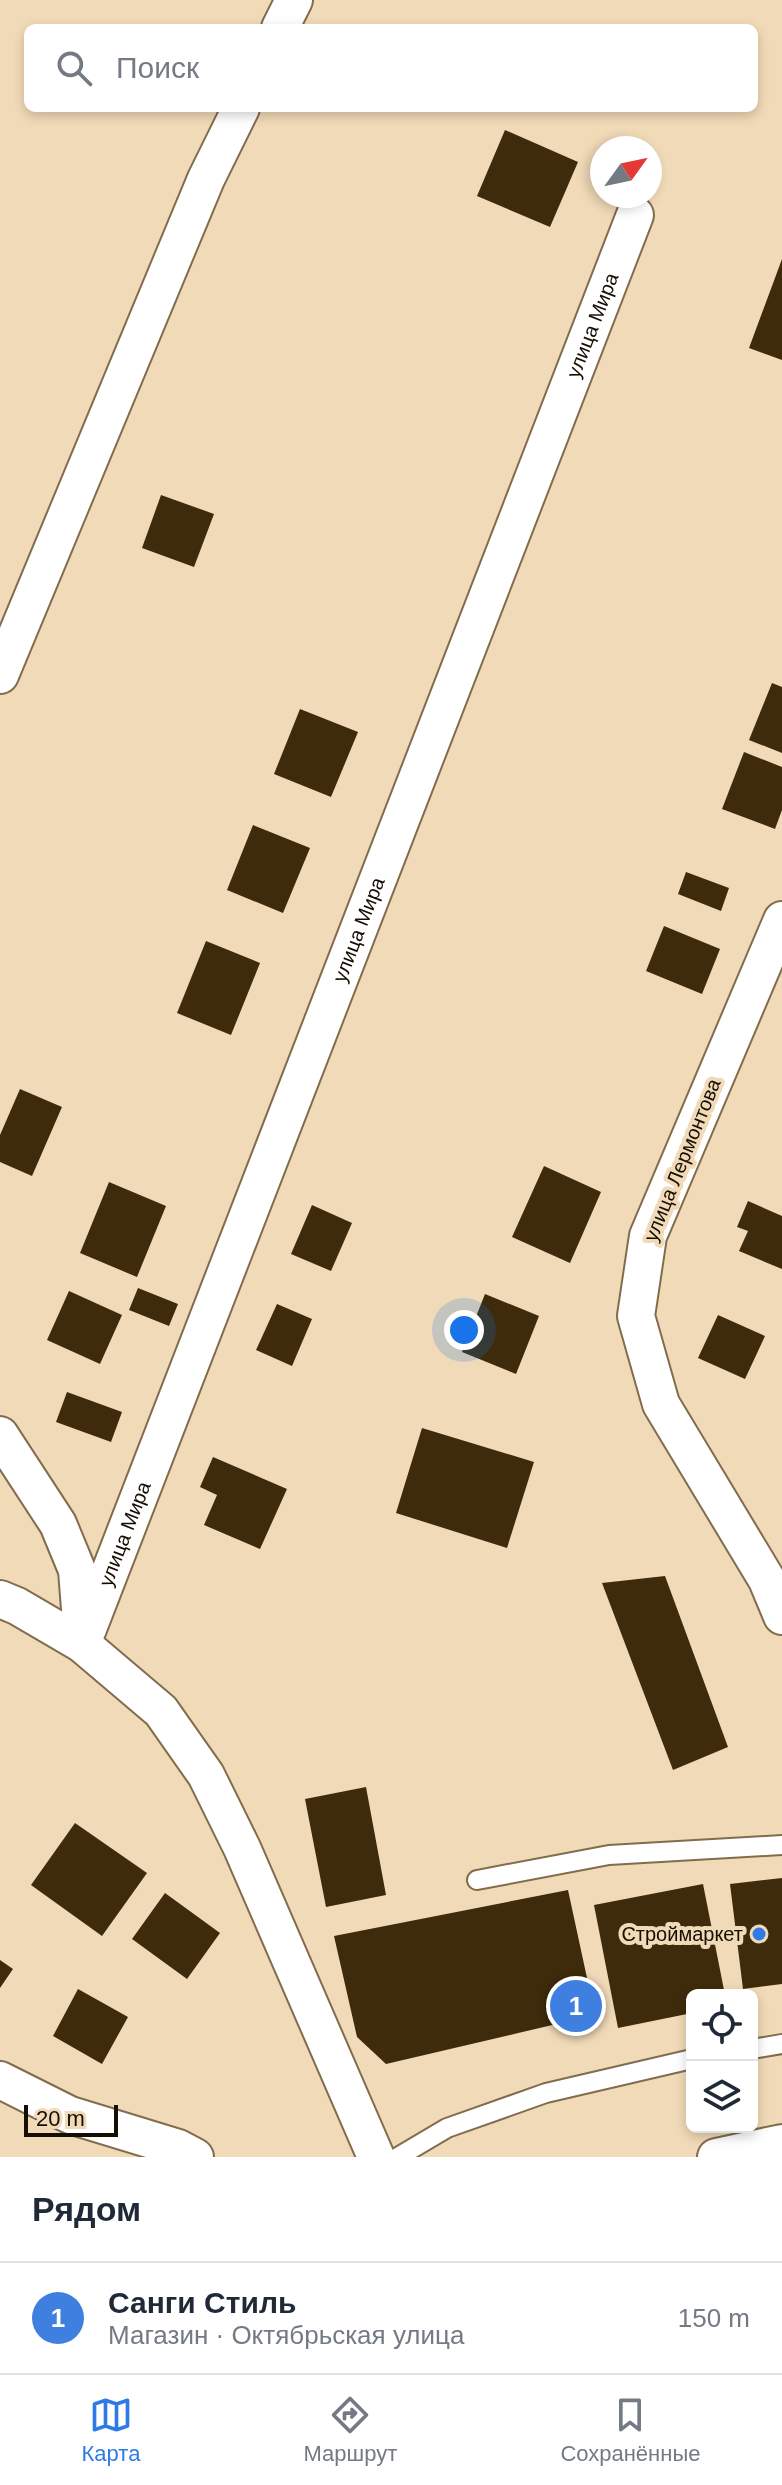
<!DOCTYPE html>
<html lang="ru">
<head>
<meta charset="utf-8">
<style>
	body { margin:0; font-family:Helvetica,sans-serif; background:#f6f6f7; color:#1f2937 }
	.controls { position:absolute; right:24px; bottom:24px; display:grid; overflow:hidden; border-radius:12px; box-shadow:0 4px 12px #0003 }
	.controls button { width:72px; height:72px; display:grid; place-items:center; padding:0; border:0; border-bottom:2px solid #e0e1e3; background:#fff; color:#1f2937; font:40px sans-serif }
	.compass { position:absolute; left:590px; top:136px; width:72px; height:72px; border-radius:50%; background:#fff; box-shadow:0 4px 12px #0003; rotate:57deg }
	.scale { position:absolute; left:24px; bottom:20px; width:94px; box-sizing:border-box; padding-left:8px; border:4px solid #150e03; border-top:0; font-size:22px; line-height:28px; white-space:nowrap; color:#150e03; -webkit-text-stroke:6px #f1dab7; paint-order:stroke }
	.you { position:absolute; left:464px; top:1330px; width:28px; height:28px; margin:-20px; border:6px solid #fff; border-radius:50%; background:#1a73e8; box-shadow:0 0 0 12px #1a73e833 }
	.badge { display:grid; place-items:center; width:52px; height:52px; border-radius:50%; background:#2e7be7; color:#fff; font-size:26px; font-weight:700 }
	.pin { position:absolute; translate:-50% -50%; border:4px solid #fff; box-shadow:0 2px 8px #0006 }
	.list { margin:0; padding:0; list-style:none }
	h2 { display:flex; justify-content:space-between; align-items:center; height:104px; margin:0; padding:0 32px; font-size:34px }
	h2 small { font-size:26px; font-weight:400; color:#747a83 }
	.list li { display:grid; grid-template-columns:52px 1fr auto; gap:24px; align-items:center; box-sizing:border-box; height:112px; padding:0 32px; border-top:2px solid #e0e1e3 }
	.list b { display:block; font-size:30px; white-space:nowrap }
	.list p { margin:0; font-size:26px; white-space:nowrap; color:#747a83 }
	.list em { font-size:26px; font-style:normal; color:#747a83 }
	.icon { flex:none; width:44px; height:44px; fill:none; stroke:currentColor; stroke-width:2; stroke-linecap:round; stroke-linejoin:round }
	.map { position:relative; flex:none; width:782px; height:2157px; overflow:hidden }
	.search { position:absolute; background:#fff; box-shadow:0 4px 12px #0003; left:24px; right:24px; top:24px; height:88px; display:flex; align-items:center; gap:20px; box-sizing:border-box; padding:0 28px; border-radius:12px; color:#747a83; font-size:30px }
	.sheet { height:216px; background:#fff }
	nav { display:flex; justify-content:space-around; align-items:center; box-sizing:border-box; height:112px; border-top:2px solid #e0e1e3; background:#fff; font-size:22px; color:#747a83 }
	nav a { display:grid; justify-items:center; gap:4px }
	nav .on { color:#2e7be7 }
	.map>svg:first-child { display:block }
	.building { fill:#3d2b0c }
	.lines { fill:none; stroke-linecap:round; stroke-linejoin:round }
	.service-casing { stroke:#816c4d; stroke-width:22 }
	.minor-casing { stroke:#816c4d; stroke-width:40 }
	.service { stroke:#fff; stroke-width:18 }
	.minor { stroke:#fff; stroke-width:36 }
	.poi-dot { fill:#2e7be7; stroke:#f1dab7; stroke-width:3 }
	.labels { text-anchor:middle; dominant-baseline:central; stroke-width:8; stroke-linejoin:round; paint-order:stroke }
	.street-label { font-size:20px; fill:#150e03; stroke:#f1dab7 }
	.poi-label { font-size:20px; fill:#150e03; stroke:#f1dab7; text-anchor:end }
</style>
</head>
<body>
<div class="map">
<svg width="782" height="2157" viewBox="0 0 782 2157">
	<rect width="100%" height="100%" fill="#f1dab7"/>
	<path class="building" d="M505 130 578 162 550 227 477 196Z
		M782 259V360L749 348Z
		M161 495 214 514 194 567 142 548Z
		M772 683 782 687V753L749 740Z
		M300 709 358 732 331 797 274 774Z
		M744 752 782 767V810L775 829 722 809Z
		M253 825 310 848 283 913 227 890Z
		M686 872 729 888 721 911 678 894Z
		M664 926 720 949 702 994 646 971Z
		M206 941 260 963 231 1035 177 1013Z
		M20 1089 62 1107 32 1176 0 1162V1135Z
		M544 1166 601 1192 570 1263 512 1237Z
		M109 1182 166 1206 137 1277 80 1253Z
		M748 1201 782 1216V1269L739 1251 748 1231 737 1227Z
		M312 1205 352 1223 331 1271 291 1254Z
		M138 1288 178 1304 169 1326 129 1310Z
		M69 1291 122 1315 100 1364 47 1340Z
		M485 1294 539 1316 516 1374 462 1352Z
		M277 1304 312 1319 292 1366 256 1350Z
		M718 1315 765 1336 745 1379 698 1358Z
		M67 1392 122 1412 111 1442 56 1422Z
		M422 1428 534 1462 507 1548 396 1513Z
		M213 1457 287 1489 260 1549 204 1525 217 1495 200 1487Z
		M665 1576 728 1747 673 1770 602 1583Z
		M366 1787 386 1895 326 1907 305 1799Z
		M75 1823 147 1873 102 1936 31 1885Z
		M782 1878V1984L743 1989 730 1884Z
		M703 1884 725 1995H692V2013L618 2028 594 1905Z
		M568 1890 595 2015 386 2064 357 2037 334 1936Z
		M165 1893 220 1933 187 1979 132 1939Z
		M0 1960 13 1969 0 1988Z
		M78 1989 128 2017 102 2064 53 2036Z"/>
	<g class="lines">
		<defs>
			<path id="service" d="M477 1880 609 1855 782 1845
				M752 2049 782 2044
				M398 2157 447 2128 546 2093 692 2059"/>
			<g id="minor">
				<path d="M280 28 294 0"/>
				<path d="M0 675 206 179 241 108"/>
				<path d="M782 920 648 1236 636 1316 661 1404 767 1580 782 1616"/>
				<path d="M0 1435 58 1524 77 1570 82 1635"/>
				<path d="M0 1599 17 1606 82 1644 161 1711 206 1775 242 1848 376 2157"/>
				<path id="s1" d="M82 1644 635 215"/>
				<path d="M0 2080 70 2115 178 2148 195 2157"/>
				<path d="M716 2157 782 2143"/>
			</g>
		</defs>
		<use href="#service" class="service-casing"/>
		<use href="#minor" class="minor-casing"/>
		<use href="#service" class="service"/>
		<use href="#minor" class="minor"/>
	</g>
	<circle class="poi-dot" cx="759" cy="1934" r="8"/>
	<g class="labels">
		<g class="street-label">
			<text stroke="none"><textPath href="#s1" startOffset="1414">улица Мира</textPath></text>
			<text stroke="none"><textPath href="#s1" startOffset="766">улица Мира</textPath></text>
			<text transform="translate(682 1160) rotate(-68)">улица Лермонтова</text>
			<text stroke="none"><textPath href="#s1" startOffset="118">улица Мира</textPath></text>
		</g>
		<g class="poi-label">
			<text x="743" y="1934">Строймаркет</text>
		</g>
	</g>
</svg>
<div class="controls">
<button><svg class="icon" aria-label="locate" viewBox="0 0 24 24"><circle cx="12" cy="12" r="6"/><path d="M12 2v4M12 18v4M2 12h4M18 12h4"/></svg></button>
<button><svg class="icon" aria-label="layers" viewBox="0 0 24 24"><path d="M12 4l9 5-9 5-9-5zM3 14l9 5 9-5"/></svg></button>
</div>
<svg class="compass" viewBox="-18 -18 36 36"><path d="M0-13l5 13h-10z" fill="#e53935"/><path d="M0 13l5-13h-10z" fill="#747a83"/></svg>
<div class="scale">20 m</div>
<div class="you"></div>
<div class="pin badge" style="left:576px;top:2006px;background:#3f7fe0">1</div>
<div class="search"><svg class="icon" aria-label="search" viewBox="0 0 24 24"><circle cx="10" cy="10" r="6"/><path d="M15 15l6 6"/></svg>Поиск</div>
</div>
<section class="sheet">
<h2>Рядом<small></small></h2>
<ul class="list">
<li><span class="badge" style="background:#3f7fe0">1</span><div><b>Санги Стиль</b><p>Магазин · Октябрьская улица</p></div><em>150 m</em></li>
</ul>
</section>
<nav>
<a class="on"><svg class="icon" aria-label="map" viewBox="0 0 24 24"><path d="M3 6l6-2 6 2 6-2v14l-6 2-6-2-6 2zM9 4v14M15 6v14"/></svg>Карта</a>
<a><svg class="icon" aria-label="directions" viewBox="0 0 24 24"><path d="M12 3l9 9-9 9-9-9zM9 14v-3h6M13 9l2 2-2 2"/></svg>Маршрут</a>
<a><svg class="icon" aria-label="saved" viewBox="0 0 24 24"><path d="M7 4h10v16l-5-4-5 4z"/></svg>Сохранённые</a>
</nav>
</body>
</html>
